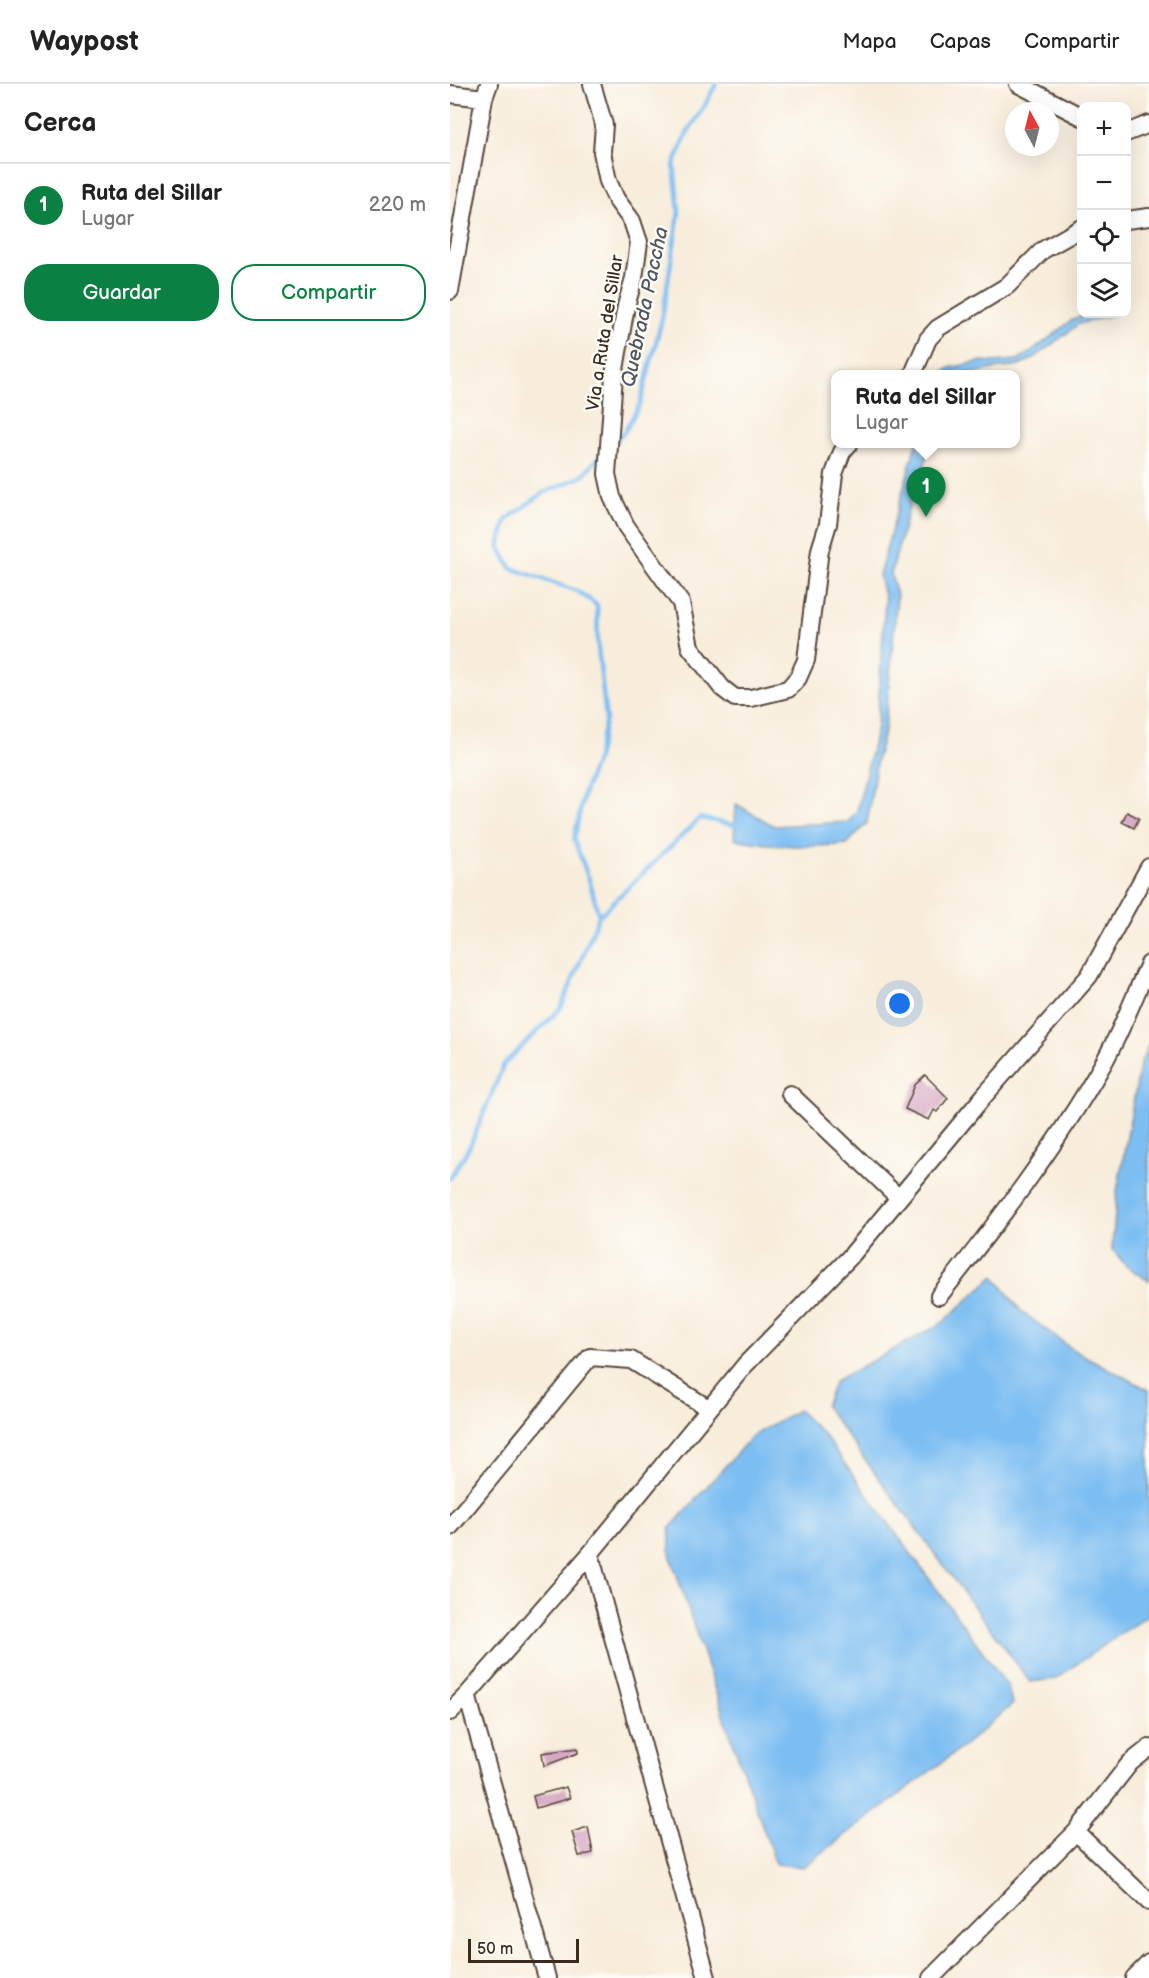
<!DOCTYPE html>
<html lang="es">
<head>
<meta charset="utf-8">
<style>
	body { margin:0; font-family:"Balsamiq Sans",sans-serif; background:#f6f6f6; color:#222 }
	.controls { position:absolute; right:18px; top:18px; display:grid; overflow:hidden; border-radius:12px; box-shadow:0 6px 24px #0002 }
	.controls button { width:54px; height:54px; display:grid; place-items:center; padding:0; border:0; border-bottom:2px solid #e0e0e0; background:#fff; color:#222; font:30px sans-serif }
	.compass { position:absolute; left:555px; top:18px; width:54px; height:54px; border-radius:50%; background:#fff; box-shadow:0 6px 24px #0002; rotate:353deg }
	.scale { position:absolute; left:18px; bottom:15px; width:111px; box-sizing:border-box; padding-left:6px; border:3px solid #3b2a1e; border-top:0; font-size:16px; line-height:21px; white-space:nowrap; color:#3b2a1e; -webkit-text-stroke:4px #fdfcf7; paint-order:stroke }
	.you { position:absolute; left:450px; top:920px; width:21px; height:21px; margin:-15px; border:4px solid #fff; border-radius:50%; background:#1a73e8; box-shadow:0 0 0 9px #1a73e833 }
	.badge { display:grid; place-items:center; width:39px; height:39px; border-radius:50%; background:#0b8043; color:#fff; font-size:20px; font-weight:700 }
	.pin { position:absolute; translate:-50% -50px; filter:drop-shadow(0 2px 3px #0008) }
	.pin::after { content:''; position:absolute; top:32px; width:21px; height:18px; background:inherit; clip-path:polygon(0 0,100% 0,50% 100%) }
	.popup { position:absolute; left:381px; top:286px; width:189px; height:78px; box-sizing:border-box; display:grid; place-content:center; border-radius:12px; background:#fff; filter:drop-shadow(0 2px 4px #0005); font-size:20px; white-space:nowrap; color:#767676 }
	.popup b { font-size:22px; color:#222 }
	.popup::after { content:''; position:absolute; left:50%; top:100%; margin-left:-12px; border:12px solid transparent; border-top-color:#fff }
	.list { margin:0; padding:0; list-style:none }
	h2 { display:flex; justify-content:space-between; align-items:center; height:78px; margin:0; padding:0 24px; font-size:26px }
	h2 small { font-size:20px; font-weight:400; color:#767676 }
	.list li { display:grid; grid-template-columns:39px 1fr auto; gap:18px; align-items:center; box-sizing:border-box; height:84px; padding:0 24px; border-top:2px solid #e0e0e0 }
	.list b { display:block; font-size:22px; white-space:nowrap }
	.list p { margin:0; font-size:20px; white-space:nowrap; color:#767676 }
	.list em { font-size:20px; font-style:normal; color:#767676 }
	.actions { display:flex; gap:12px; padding:18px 24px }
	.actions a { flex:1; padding:14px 0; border:2px solid #0b8043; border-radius:24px; text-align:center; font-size:21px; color:#0b8043 }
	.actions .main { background:#0b8043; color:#fff }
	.icon { flex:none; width:33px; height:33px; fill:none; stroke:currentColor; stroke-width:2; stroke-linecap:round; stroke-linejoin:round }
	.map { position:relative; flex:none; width:699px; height:1894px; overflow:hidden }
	header { display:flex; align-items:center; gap:36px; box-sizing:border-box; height:84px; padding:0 30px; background:#fff; border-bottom:2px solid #e0e0e0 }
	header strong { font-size:28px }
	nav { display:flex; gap:33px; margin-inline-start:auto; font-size:21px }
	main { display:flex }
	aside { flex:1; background:#fff }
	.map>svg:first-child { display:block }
	.water { fill:#7dbef2; stroke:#5c7488; stroke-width:1.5 }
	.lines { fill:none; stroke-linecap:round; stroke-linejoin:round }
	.stream { stroke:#7dbef2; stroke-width:4.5 }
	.building { fill:#d19dbe }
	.minor-casing { stroke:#57473a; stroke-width:20 }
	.minor { stroke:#fff; stroke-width:16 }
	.labels { text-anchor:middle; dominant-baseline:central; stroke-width:5; stroke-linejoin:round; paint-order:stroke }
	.street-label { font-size:18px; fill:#3b2a1e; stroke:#fdfcf7 }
	.water-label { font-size:20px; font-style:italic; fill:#4f565e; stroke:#fdfcf7 }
</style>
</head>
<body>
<header>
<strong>Waypost</strong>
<nav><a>Mapa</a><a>Capas</a><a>Compartir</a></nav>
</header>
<main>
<aside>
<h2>Cerca<small></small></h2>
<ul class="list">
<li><span class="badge">1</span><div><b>Ruta del Sillar</b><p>Lugar</p></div><em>220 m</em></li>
</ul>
<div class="actions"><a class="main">Guardar</a><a>Compartir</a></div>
</aside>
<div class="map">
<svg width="699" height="1894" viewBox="0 0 699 1894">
	<rect width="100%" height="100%" fill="#fdfcf7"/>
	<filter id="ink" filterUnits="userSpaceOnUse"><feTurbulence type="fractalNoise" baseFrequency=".0167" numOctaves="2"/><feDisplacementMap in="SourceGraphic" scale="12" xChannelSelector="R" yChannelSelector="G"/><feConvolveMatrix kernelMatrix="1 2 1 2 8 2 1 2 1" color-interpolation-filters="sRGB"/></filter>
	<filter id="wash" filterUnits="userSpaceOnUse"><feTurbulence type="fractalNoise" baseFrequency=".008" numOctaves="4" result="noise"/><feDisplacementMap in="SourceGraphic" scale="24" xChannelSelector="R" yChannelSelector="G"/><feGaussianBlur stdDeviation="1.35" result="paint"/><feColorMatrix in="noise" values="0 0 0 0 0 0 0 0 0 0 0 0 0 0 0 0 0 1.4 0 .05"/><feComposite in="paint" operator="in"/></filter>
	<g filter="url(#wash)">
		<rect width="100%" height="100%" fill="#f8eddb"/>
		<path class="water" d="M643 230H665L629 240 584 274 569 282 543 285 523 290H491L500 284 532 277 542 278 567 276 581 268 625 234Z
			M466 360H480L470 400 461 416 441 490 447 512 435 645 427 674 417 739 397 760C359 764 321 762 284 755L286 720 324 742 398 738 407 727 427 643 435 516 429 491Z
			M699 960V1197L677 1183 662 1165 667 1108 690 981Z
			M544 1192 571 1227 625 1267 699 1306V1530L605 1595 580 1598 375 1322 385 1297 491 1240Z
			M348 1326 373 1350 558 1602 562 1621 511 1664 353 1783 326 1780 273 1630 220 1470V1444L303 1351Z"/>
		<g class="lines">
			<path class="stream" d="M164 358 175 347 190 320 212 235 229 128 224 81 237 49 255 21 266 0
				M149 832 139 795 124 756 134 708 147 674 156 635 148 564 147 521 127 507 61 484 49 463 56 436 93 409 131 393 154 368
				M0 1094 20 1062 54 980 111 924 149 832 250 734 289 742"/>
		</g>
		<g id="blocks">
			<path class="building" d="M677 728 689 734 684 744 672 738Z
				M475 991 498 1014 487 1028 484 1026 479 1036 455 1025 465 1001Z
				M127 1664 128 1669 94 1682 92 1669Z
				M116 1703 120 1714 86 1724 83 1712Z
				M138 1743 143 1769 129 1772 122 1748Z"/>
		</g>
	</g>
	<g filter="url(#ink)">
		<use href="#blocks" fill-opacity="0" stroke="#57473a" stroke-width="1.5"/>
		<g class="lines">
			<defs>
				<path id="minor" d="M142 0 154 41 152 68 158 97 166 115 182 137 189 158 184 194 176 222 164 291 157 390 162 413 176 442 231 519 240 563 272 604 285 614H301L338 605 348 594 356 576 370 466 378 440 384 390 392 368 399 360
					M568 0 632 33
					M0 10 34 14
					M676 49 699 40
					M676 136 699 133
					M0 207 34 14 39 0
					M463 290 478 255 488 244 557 202 593 166 632 144
					M340 1010 448 1113
					M489 1212C548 1138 606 1062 653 980 671 948 684 913 699 880
					M0 1443 140 1273 181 1276 258 1324
					M140 1470 257 1894
					M17 1611 97 1894
					M0 1628 17 1611 140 1470 295 1281 400 1173 534 1012 639 892 699 783
					M626 1748 699 1818
					M481 1894 626 1748 680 1679 699 1664
					M684 1894 699 1879"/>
			</defs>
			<use href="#minor" class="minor-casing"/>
			<use href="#minor" class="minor"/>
		</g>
	</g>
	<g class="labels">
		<g class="street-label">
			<text transform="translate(155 249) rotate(-81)">Via a Ruta del Sillar</text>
		</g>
		<g class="water-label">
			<text transform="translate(195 223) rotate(-78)">Quebrada Paccha</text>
		</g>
	</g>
</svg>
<div class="controls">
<button>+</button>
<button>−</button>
<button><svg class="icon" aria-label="locate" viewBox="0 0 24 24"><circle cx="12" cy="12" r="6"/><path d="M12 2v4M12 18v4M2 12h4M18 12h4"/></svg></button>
<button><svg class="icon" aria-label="layers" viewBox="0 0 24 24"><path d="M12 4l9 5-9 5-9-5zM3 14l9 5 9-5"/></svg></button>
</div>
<svg class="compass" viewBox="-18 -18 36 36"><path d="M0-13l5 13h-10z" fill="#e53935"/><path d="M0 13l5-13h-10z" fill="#767676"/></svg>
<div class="scale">50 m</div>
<div class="you"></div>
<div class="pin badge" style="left:476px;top:433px">1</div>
<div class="popup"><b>Ruta del Sillar</b>Lugar</div>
</div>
</main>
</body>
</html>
